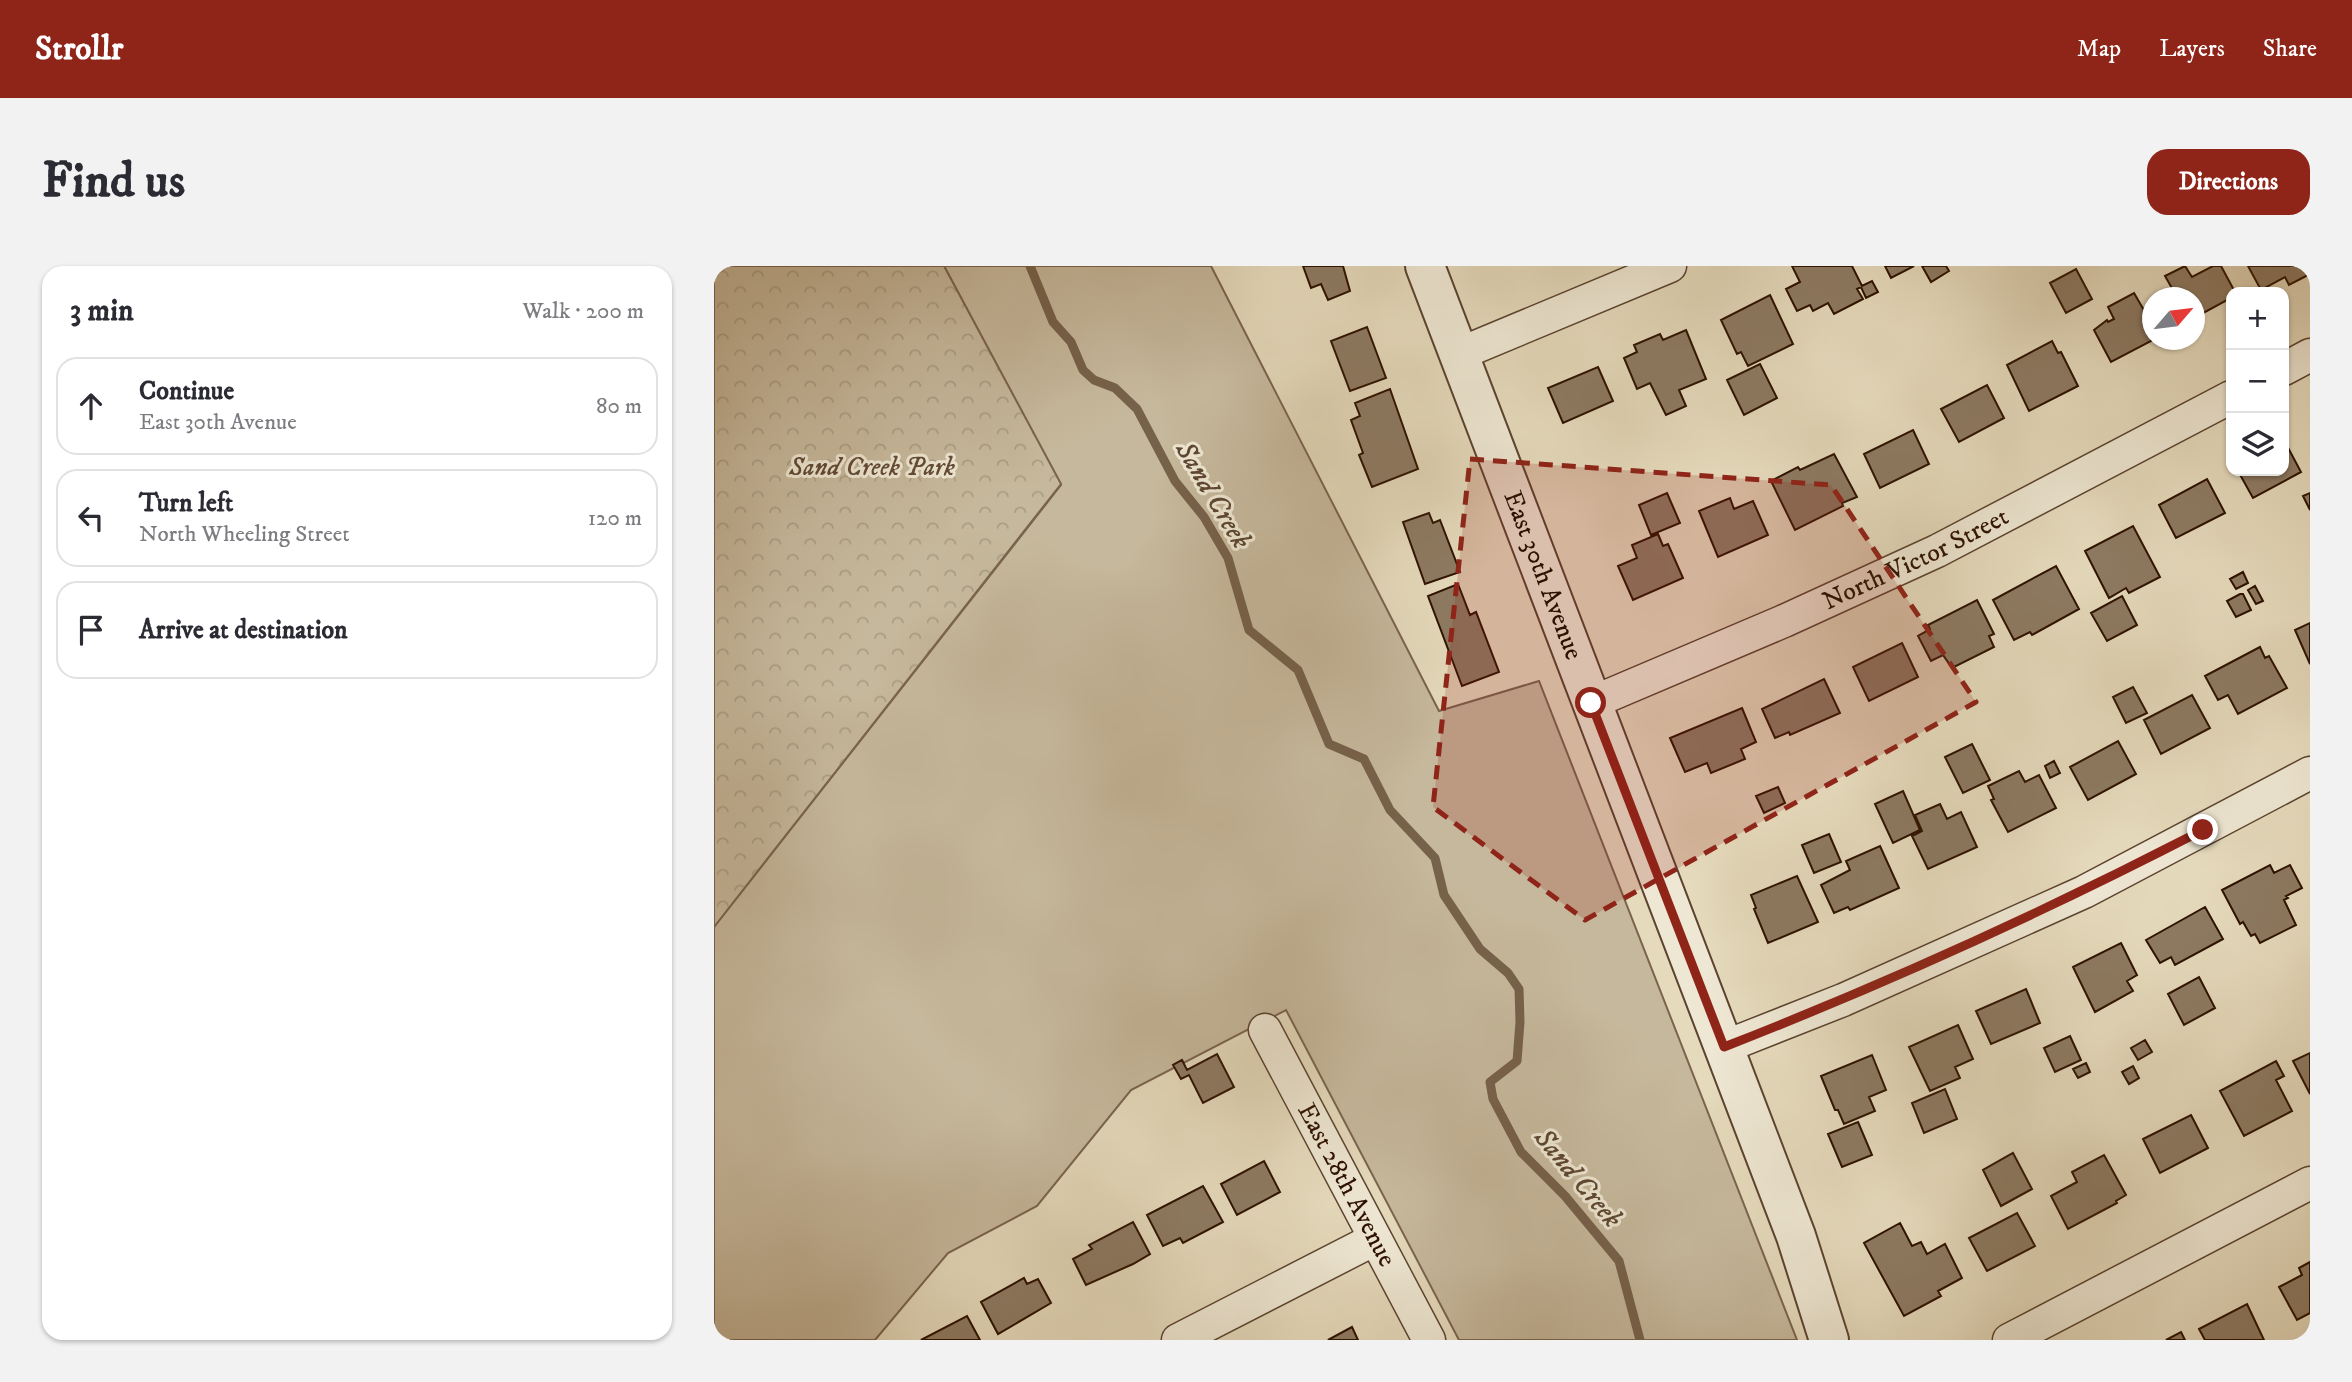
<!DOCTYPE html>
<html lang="en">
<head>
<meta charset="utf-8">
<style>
	body { margin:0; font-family:"IM FELL DW Pica",serif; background:#f2f2f3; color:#2b2b33 }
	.controls { position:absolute; right:21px; top:21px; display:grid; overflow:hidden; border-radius:14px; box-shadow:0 2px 5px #0004 }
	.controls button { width:63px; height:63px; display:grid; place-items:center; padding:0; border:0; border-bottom:2px solid #e1e1e2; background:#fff; color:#2b2b33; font:35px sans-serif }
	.compass { position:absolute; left:1428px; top:21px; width:63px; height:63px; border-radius:50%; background:#fff; box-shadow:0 2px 5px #0004; rotate:62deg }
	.stop { position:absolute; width:21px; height:21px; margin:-16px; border:5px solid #8f2418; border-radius:50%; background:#fff }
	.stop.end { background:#8f2418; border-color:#fff; box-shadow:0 2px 7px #0008 }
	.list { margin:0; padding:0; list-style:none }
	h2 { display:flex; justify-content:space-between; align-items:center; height:91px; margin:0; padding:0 28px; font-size:30px }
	h2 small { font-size:23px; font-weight:400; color:#7c7c81 }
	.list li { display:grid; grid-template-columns:46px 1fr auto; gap:21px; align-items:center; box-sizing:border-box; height:98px; margin:0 14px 14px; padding:0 14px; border:2px solid #e1e1e2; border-radius:21px }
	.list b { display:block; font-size:26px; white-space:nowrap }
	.list p { margin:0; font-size:23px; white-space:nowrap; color:#7c7c81 }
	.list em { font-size:23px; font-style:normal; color:#7c7c81 }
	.icon { flex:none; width:38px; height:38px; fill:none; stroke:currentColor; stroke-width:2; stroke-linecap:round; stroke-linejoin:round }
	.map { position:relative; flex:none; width:1596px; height:1074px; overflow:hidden; border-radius:21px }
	header { display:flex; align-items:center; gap:42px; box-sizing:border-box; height:98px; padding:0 35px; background:#8f2418; color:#fff }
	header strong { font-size:33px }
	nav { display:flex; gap:38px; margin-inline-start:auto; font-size:24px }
	.intro { display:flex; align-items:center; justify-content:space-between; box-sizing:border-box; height:168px; padding:0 42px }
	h1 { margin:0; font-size:49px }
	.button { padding:18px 32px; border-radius:21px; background:#8f2418; color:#fff; font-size:24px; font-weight:700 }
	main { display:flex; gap:42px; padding:0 42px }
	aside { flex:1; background:#fff; border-radius:21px; box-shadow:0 2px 5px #0004 }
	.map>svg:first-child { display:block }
	.green { fill:#c6b89c; stroke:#7a644e; stroke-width:2 }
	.park { fill:url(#park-crowns); stroke:#7a644e; stroke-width:2 }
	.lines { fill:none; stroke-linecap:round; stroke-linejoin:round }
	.stream { stroke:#76614a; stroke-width:9 }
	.building { fill:#8d7a62; stroke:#2d1100; stroke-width:2 }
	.minor-casing { stroke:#5b432f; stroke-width:35 }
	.tertiary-casing { stroke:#5b432f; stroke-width:42 }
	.minor { stroke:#eee7d3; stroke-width:32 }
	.tertiary { stroke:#eee7d3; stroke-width:38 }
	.route { stroke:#8f2418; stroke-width:9 }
	.marked { fill:#8f2418; fill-opacity:0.2; stroke:#8f2418; stroke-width:5; stroke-dasharray:14 9; stroke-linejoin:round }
	.labels { text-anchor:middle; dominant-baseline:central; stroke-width:6; stroke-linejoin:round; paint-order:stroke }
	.park-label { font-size:26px; font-style:italic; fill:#634b37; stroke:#eee7d3 }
	.street-label { font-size:26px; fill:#2d1100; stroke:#eee7d3 }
	.water-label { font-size:28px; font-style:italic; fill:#5d4632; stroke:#eee7d3 }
</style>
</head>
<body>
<header>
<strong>Strollr</strong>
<nav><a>Map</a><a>Layers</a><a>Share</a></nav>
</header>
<div class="intro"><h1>Find us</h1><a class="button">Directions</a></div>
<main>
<aside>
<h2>3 min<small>Walk · 200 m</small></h2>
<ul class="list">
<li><svg class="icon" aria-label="ahead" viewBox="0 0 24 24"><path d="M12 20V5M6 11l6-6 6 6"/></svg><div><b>Continue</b><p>East 30th Avenue</p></div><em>80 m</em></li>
<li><svg class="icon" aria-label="left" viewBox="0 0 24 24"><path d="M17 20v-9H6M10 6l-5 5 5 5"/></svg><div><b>Turn left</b><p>North Wheeling Street</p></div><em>120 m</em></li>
<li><svg class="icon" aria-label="arrive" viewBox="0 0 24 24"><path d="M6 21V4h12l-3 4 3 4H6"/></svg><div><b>Arrive at destination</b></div></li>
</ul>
</aside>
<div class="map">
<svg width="1596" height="1074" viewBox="0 0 1596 1074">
	<defs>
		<pattern id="park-crowns" width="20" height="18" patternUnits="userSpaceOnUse" patternTransform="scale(1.75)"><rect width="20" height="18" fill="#c6b89c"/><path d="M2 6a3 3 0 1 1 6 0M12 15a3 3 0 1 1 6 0" fill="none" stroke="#aa9d85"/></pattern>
	</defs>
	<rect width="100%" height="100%" fill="#e5dabc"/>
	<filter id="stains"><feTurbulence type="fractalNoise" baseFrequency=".00286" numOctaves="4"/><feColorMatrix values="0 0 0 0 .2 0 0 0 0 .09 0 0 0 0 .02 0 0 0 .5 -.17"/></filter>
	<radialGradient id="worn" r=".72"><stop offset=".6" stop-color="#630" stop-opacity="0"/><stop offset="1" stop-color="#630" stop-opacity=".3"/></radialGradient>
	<path class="green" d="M230 0H497L725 445 825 415 1083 1074H745L572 744 417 824 323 940 234 987 161 1074H0V661L347 219Z"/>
	<path class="park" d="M0 0H230L347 218 0 661Z"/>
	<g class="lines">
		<path class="stream" d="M316 0 339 56 357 76 369 104 380 114 401 122 423 143 461 215 490 251 514 292 535 364 584 404 615 478 650 493 676 544 721 592 730 629 766 683 794 707 805 723 806 756 803 795 776 816 779 833 807 886 851 930 905 995 926 1074"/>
	</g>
	<path class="building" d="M589 0H629L636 25 614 34 607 18 597 22Z
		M1078 0H1138L1148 20 1158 15 1164 26 1152 32 1147 21 1143 23 1149 33 1120 48 1114 37 1099 45 1096 39 1083 45 1072 23 1086 16Z
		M1171 0H1200L1177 12Z
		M1208 0H1232L1235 5 1217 16Z
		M1471 0 1478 11 1499 0H1507L1521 26H1517V32L1480 52V32H1444L1459 24 1451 10Z
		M1534 0H1594L1596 8 1575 19 1571 11 1547 24Z
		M1362 3 1378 33 1352 47 1336 17Z
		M1420 27 1438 58 1439 74 1397 96 1380 64 1393 54 1394 56 1400 53 1394 41Z
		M1056 29 1079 78 1034 100 1027 86 1023 88 1007 54Z
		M653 61 672 112 636 125 617 75Z
		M972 64 992 113 965 124 972 140 952 149 936 117 923 123 910 92 923 86 920 79 946 68 949 74Z
		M1338 75 1344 87 1347 86 1364 120 1315 145 1293 99Z
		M1046 98 1063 132 1030 149 1013 114Z
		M884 101 899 135 849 157 834 122Z
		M1273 119 1290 152 1245 176 1227 143Z
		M676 123 704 203 658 221 645 189 649 187 637 154 646 150 641 137Z
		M1199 164 1215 198 1166 222 1150 188Z
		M1570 174 1587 206 1539 232 1524 205H1570Z
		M1120 188 1143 231 1128 237 1129 240 1081 264 1057 215 1084 201 1086 204Z
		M1493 213 1511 247 1462 272 1445 239Z
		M953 227 966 257 937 269 925 239Z
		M1596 227V244L1589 230Z
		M1016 232 1020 243 1039 235 1054 269 1004 291 985 245Z
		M715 247 719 257 726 254 746 306 711 318 689 256Z
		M1419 260 1446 311 1415 327 1412 322 1395 332 1371 285Z
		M944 268 949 280 954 278 969 312 919 334 904 300 923 292 918 279Z
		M1342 300 1365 343 1318 369 1316 366 1300 374 1279 334Z
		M1529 306 1534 317 1522 323 1516 313Z
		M744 318 756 349 762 346 785 406 748 420 714 330Z
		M1541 320 1549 335 1542 338 1534 324Z
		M1526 328H1529L1537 344 1522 351 1513 335Z
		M1408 330 1423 359 1393 375 1377 347Z
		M1263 334 1280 368 1275 370 1280 381 1238 402 1229 389 1217 395 1204 370 1216 363 1214 359Z
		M1596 357V398L1581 364Z
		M1188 377 1204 411 1155 435 1139 401Z
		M1546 381 1551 392 1555 390 1573 422 1524 448 1514 429 1504 434 1491 410Z
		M1110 413 1126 447 1076 469 1075 466 1061 472 1048 443Z
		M1419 421 1433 447 1412 457 1399 431Z
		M1478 429 1496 462 1447 488 1430 454Z
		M1028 442 1042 476 1027 483 1031 493 997 507 993 497 971 506 956 472Z
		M1404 475 1422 508 1374 534 1356 501Z
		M1258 478 1276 514 1249 527 1231 491Z
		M1340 495 1346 507 1336 512 1331 500Z
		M1305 505 1311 516 1325 509 1342 542 1294 566 1277 534 1280 533 1274 520Z
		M1064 521 1071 537 1050 547 1042 530Z
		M1189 525 1206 564 1179 577 1161 538Z
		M1226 538 1233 553 1247 546 1263 581 1214 603 1198 570 1208 565 1201 549Z
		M1115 568 1127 596 1100 607 1088 579Z
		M1166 580 1185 622 1136 644 1134 641 1120 647 1107 619 1136 604 1132 595Z
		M1556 599 1560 607 1576 599 1588 622 1572 630 1574 632 1570 634 1582 659 1546 677 1541 668 1537 670 1529 656 1526 658 1508 624Z
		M1083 610 1104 656 1054 677 1040 643 1042 642 1037 629Z
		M1491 641 1509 673 1461 699 1457 691 1446 697 1432 674Z
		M1407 677 1423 709 1413 715 1419 725 1381 746 1359 701Z
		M1485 711 1501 742 1470 759 1454 728Z
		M1312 723 1326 757 1277 778 1262 745Z
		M1244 759 1259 793 1241 801 1246 812 1216 825 1195 781Z
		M1356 770 1367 794 1341 806 1330 782Z
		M1431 774 1438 786 1424 794 1417 782Z
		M1596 787V828L1579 795Z
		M503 788 520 821 489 837 475 809 467 813 459 799 468 794 473 804Z
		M1158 789 1172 824 1155 831 1161 845 1130 858 1124 844H1121L1107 810Z
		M1562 795 1570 810 1562 814 1578 845 1530 870 1506 825Z
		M1372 797 1376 806 1364 812 1359 803Z
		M1419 800 1425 812 1415 818 1408 806Z
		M1231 823 1243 853 1210 867 1198 837Z
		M1477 849 1494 882 1446 907 1429 873Z
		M1144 856 1158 889 1128 901 1114 868Z
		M1299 887 1318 923 1287 940 1269 904Z
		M1390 889 1412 929 1402 935 1403 937 1354 963 1337 930 1363 916 1358 906Z
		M550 895 566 926 523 949 507 918Z
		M489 920 509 956 469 977 466 972 449 980 433 949Z
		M1303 947 1321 980 1273 1005 1255 972Z
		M419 956 436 988 419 998 372 1019 359 993 378 983 375 979Z
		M1186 957 1198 980 1207 976 1213 988 1231 978 1248 1012 1224 1025 1227 1030 1190 1050 1150 977Z
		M1596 996V1047L1583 1054 1565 1021 1588 1009 1585 1002Z
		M310 1012 313 1018 324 1013 337 1037 284 1068 267 1036Z
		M1533 1038 1550 1074H1491L1485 1063Z
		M253 1050 266 1074H207Z
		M638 1061 644 1074H614Z
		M1467 1066 1471 1074H1452Z"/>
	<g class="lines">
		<defs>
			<g id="minor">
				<path d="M745 88 956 0"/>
				<path d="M1570 103 1596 89"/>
				<path id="s1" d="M877 437 1070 355 1223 285 1517 131"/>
				<path id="s2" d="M551 764 715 1074"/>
				<path d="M1010 781 1129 734 1370 626 1596 507"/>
				<path d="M464 1074 661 973"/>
				<path d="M1295 1074 1596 917"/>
			</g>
			<g id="tertiary">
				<path id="s3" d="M711 0 1082 970 1115 1074"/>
			</g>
		</defs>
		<use href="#minor" class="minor-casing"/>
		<use href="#tertiary" class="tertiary-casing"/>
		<use href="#minor" class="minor"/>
		<use href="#tertiary" class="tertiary"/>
	</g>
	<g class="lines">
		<path class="route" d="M877 437 1010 781C1174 717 1332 645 1489 564"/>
	</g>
	<path class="marked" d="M756 193 1117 219 1262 436 871 654 719 541Z"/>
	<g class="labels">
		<g class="park-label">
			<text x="158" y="201">Sand Creek Park</text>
		</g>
		<g class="street-label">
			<text stroke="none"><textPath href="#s1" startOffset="355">North Victor Street</textPath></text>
			<text stroke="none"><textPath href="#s3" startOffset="331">East 30th Avenue</textPath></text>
			<text stroke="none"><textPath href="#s2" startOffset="175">East 28th Avenue</textPath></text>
		</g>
		<g class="water-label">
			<text transform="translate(499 229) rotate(59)">Sand Creek</text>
			<text transform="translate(864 912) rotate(50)">Sand Creek</text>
		</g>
	</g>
	<rect width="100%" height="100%" filter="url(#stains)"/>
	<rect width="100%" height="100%" fill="url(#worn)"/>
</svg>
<div class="controls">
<button>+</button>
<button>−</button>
<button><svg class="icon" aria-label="layers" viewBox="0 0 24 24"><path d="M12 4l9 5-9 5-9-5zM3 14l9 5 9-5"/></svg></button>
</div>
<svg class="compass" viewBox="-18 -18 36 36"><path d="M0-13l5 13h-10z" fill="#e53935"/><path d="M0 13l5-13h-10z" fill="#7c7c81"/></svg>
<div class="stop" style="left:877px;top:437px"></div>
<div class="stop end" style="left:1489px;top:564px"></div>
</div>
</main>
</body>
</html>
